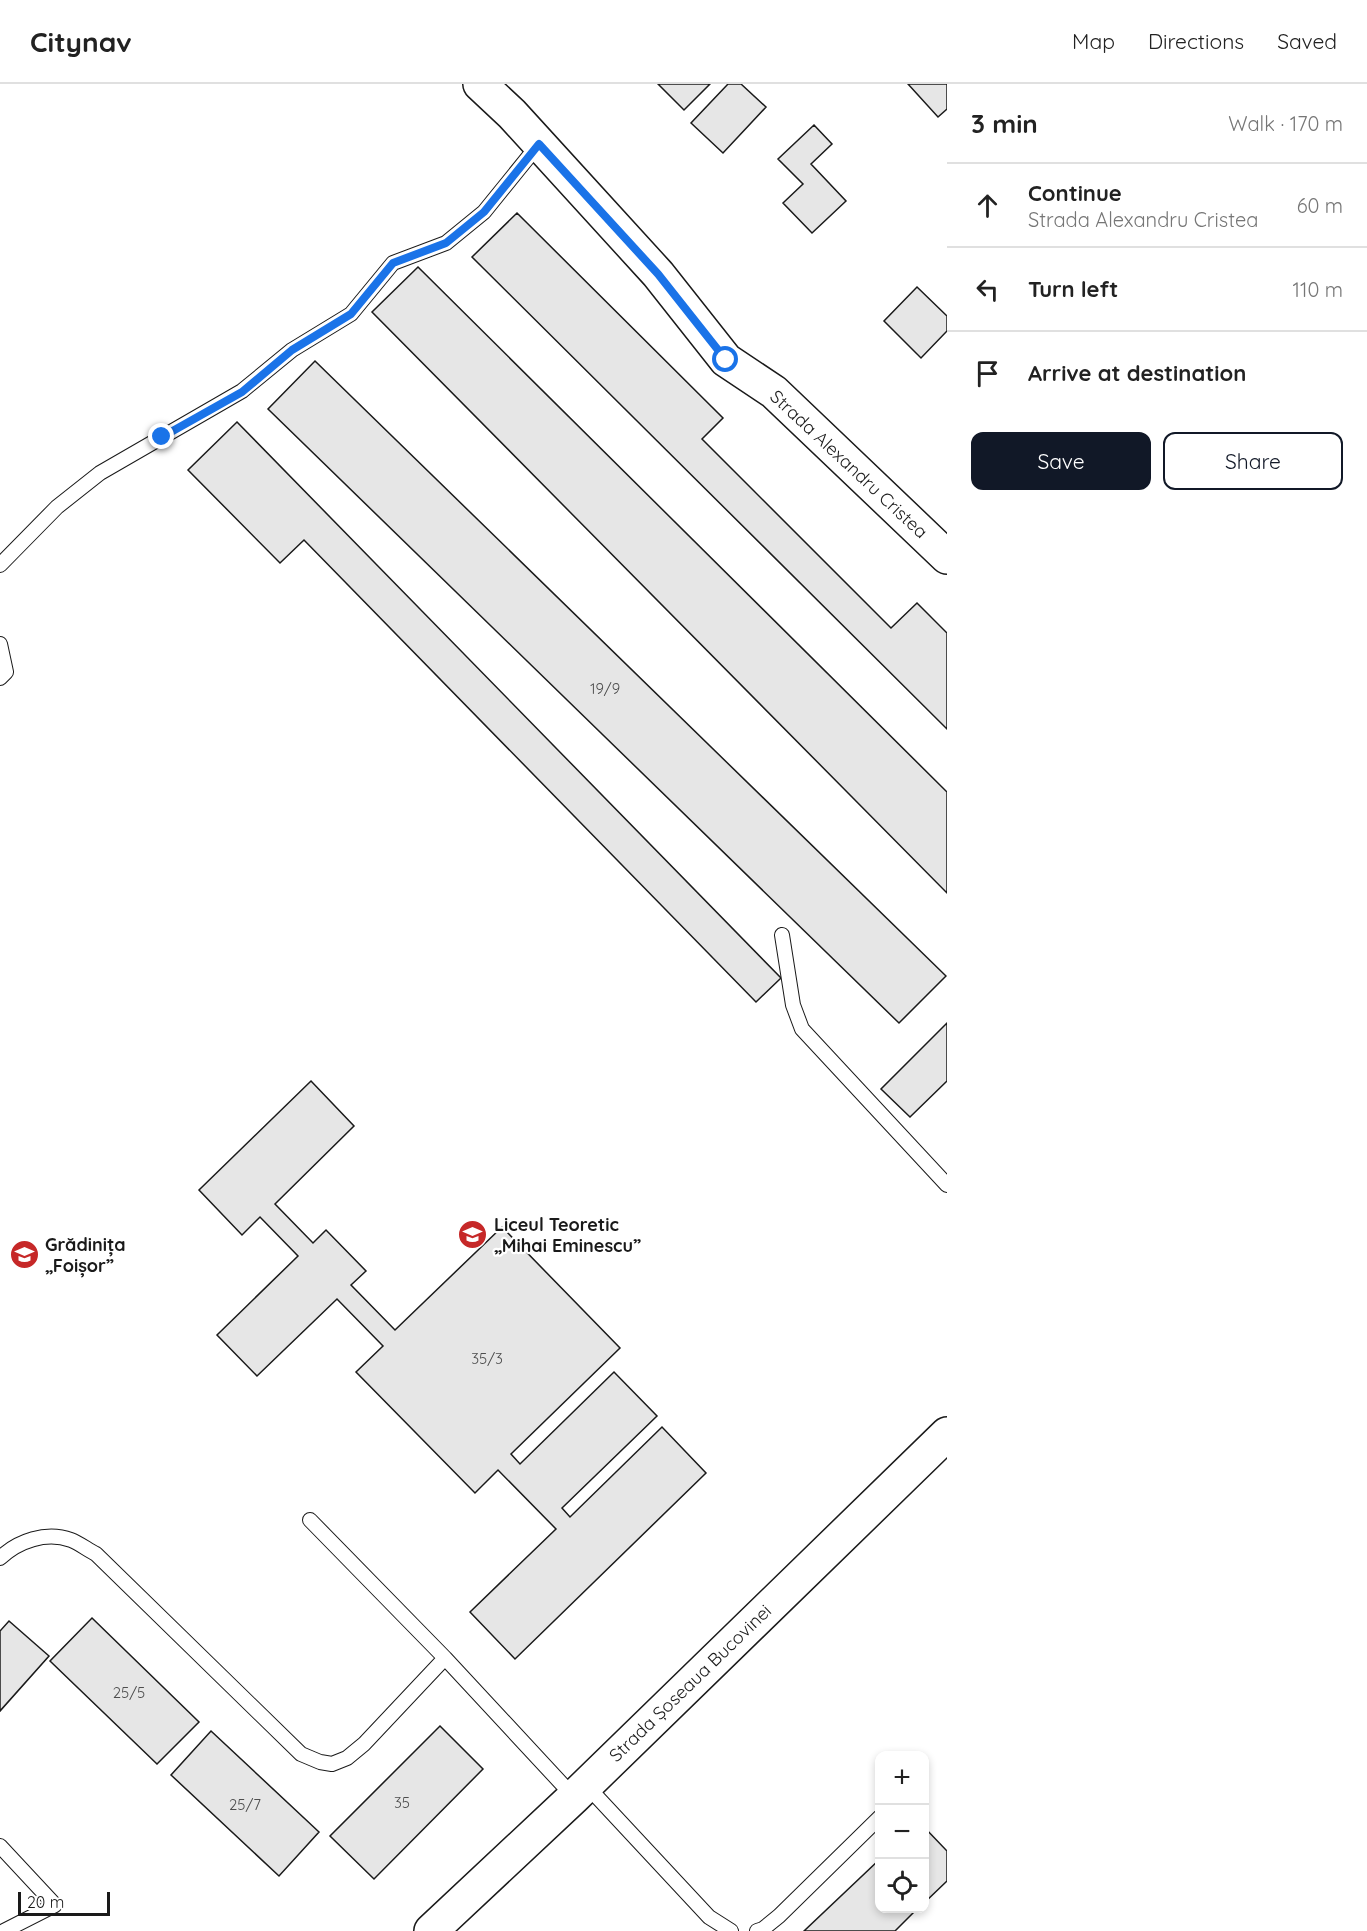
<!DOCTYPE html>
<html lang="en">
<head>
<meta charset="utf-8">
<style>
	body { margin:0; font-family:Quicksand,sans-serif; background:#f6f6f6; color:#222 }
	.controls { position:absolute; right:18px; bottom:18px; display:grid; overflow:hidden; border-radius:12px; box-shadow:0 3px 9px #0003 }
	.controls button { width:54px; height:54px; display:grid; place-items:center; padding:0; border:0; border-bottom:2px solid #e0e0e0; background:#fff; color:#222; font:30px sans-serif }
	.scale { position:absolute; left:18px; bottom:15px; width:92px; box-sizing:border-box; padding-left:6px; border:3px solid #1a1a1a; border-top:0; font-size:16px; line-height:21px; white-space:nowrap; color:#1a1a1a; -webkit-text-stroke:4px #fff; paint-order:stroke }
	.stop { position:absolute; width:18px; height:18px; margin:-14px; border:4px solid #1a73e8; border-radius:50%; background:#fff }
	.stop.end { background:#1a73e8; border-color:#fff; box-shadow:0 2px 6px #0008 }
	.list { margin:0; padding:0; list-style:none }
	h2 { display:flex; justify-content:space-between; align-items:center; height:78px; margin:0; padding:0 24px; font-size:26px }
	h2 small { font-size:20px; font-weight:400; color:#767676 }
	.list li { display:grid; grid-template-columns:39px 1fr auto; gap:18px; align-items:center; box-sizing:border-box; height:84px; padding:0 24px; border-top:2px solid #e0e0e0 }
	.list b { display:block; font-size:22px; white-space:nowrap }
	.list p { margin:0; font-size:20px; white-space:nowrap; color:#767676 }
	.list em { font-size:20px; font-style:normal; color:#767676 }
	.actions { display:flex; gap:12px; padding:18px 24px }
	.actions a { flex:1; padding:14px 0; border:2px solid #111827; border-radius:12px; text-align:center; font-size:21px; color:#111827 }
	.actions .main { background:#111827; color:#fff }
	.icon { flex:none; width:33px; height:33px; fill:none; stroke:currentColor; stroke-width:2; stroke-linecap:round; stroke-linejoin:round }
	.map { position:relative; flex:none; width:947px; height:1847px; overflow:hidden }
	header { display:flex; align-items:center; gap:36px; box-sizing:border-box; height:84px; padding:0 30px; background:#fff; border-bottom:2px solid #e0e0e0 }
	header strong { font-size:28px }
	nav { display:flex; gap:33px; margin-inline-start:auto; font-size:21px }
	main { display:flex }
	aside { flex:1; background:#fff }
	.map>svg:first-child { display:block }
	.building { fill:#e6e6e6; stroke:#1a1a1a; stroke-width:1.5 }
	.lines { fill:none; stroke-linecap:round; stroke-linejoin:round }
	.service-casing { stroke:#1a1a1a; stroke-width:16 }
	.tertiary-casing { stroke:#1a1a1a; stroke-width:36 }
	.secondary-casing { stroke:#1a1a1a; stroke-width:36 }
	.service { stroke:#fff; stroke-width:14 }
	.tertiary { stroke:#fff; stroke-width:33 }
	.secondary { stroke:#fff; stroke-width:33 }
	.route { stroke:#1a73e8; stroke-width:8 }
	.labels { text-anchor:middle; dominant-baseline:central; stroke-width:4.5; stroke-linejoin:round; paint-order:stroke }
	.number-label { font-size:15px; fill:#4d4d4d }
	.street-label { font-size:18px; fill:#1a1a1a; stroke:#fff }
	.poi-label { font-size:18px; font-weight:bold; fill:#1a1a1a; stroke:#fff; text-anchor:start }
</style>
</head>
<body>
<header>
<strong>Citynav</strong>
<nav><a>Map</a><a>Directions</a><a>Saved</a></nav>
</header>
<main>
<div class="map">
<svg width="947" height="1847" viewBox="0 0 947 1847">
	<rect width="100%" height="100%" fill="#fff"/>
	<path class="building" d="M658 0H710L684 26Z
		M728 0H741L766 23 723 69 691 39Z
		M908 0H947V25L938 33Z
		M814 41 832 60 811 80 846 117 812 149 783 119 803 100 778 75Z
		M517 129 723 334 702 355 891 544 917 519 947 549V645L472 173Z
		M418 183 947 708V809L372 228Z
		M917 203 947 232V247L921 274 884 237Z
		M315 277 946 892 899 939 268 325Z
		M237 338 781 894 756 918 304 456 280 479 188 386Z
		M947 939V997L910 1033 881 1005Z
		M311 997 354 1042 275 1120 313 1159 326 1146 366 1187 351 1201 395 1246 502 1143 620 1264 511 1370 520 1380 614 1288 657 1332 562 1424 570 1433 662 1343 706 1389 515 1575 470 1528 556 1445 498 1386 475 1409 356 1288 383 1262 337 1215 257 1292 217 1251 298 1172 260 1133 242 1151 199 1106Z
		M92 1534 199 1638 157 1680 50 1577Z
		M9 1537 49 1572 0 1627V1547Z
		M440 1642 483 1685 374 1795 330 1752Z
		M211 1647 319 1748 279 1792 171 1691Z
		M924 1743 947 1767V1797L924 1819Z
		M880 1775V1824H918L895 1847H804Z"/>
	<g class="lines">
		<defs>
			<path id="service" d="M0 481 57 423 100 389 242 307 292 266 351 230 393 179 446 159 484 128 539 60
				M0 560 6 588 0 594
				M782 851 793 921 802 945 947 1101
				M310 1436 445 1574
				M0 1474C18 1457 46 1447 71 1456 79 1459 88 1466 96 1470L301 1670 320 1678 332 1680 347 1674 364 1660 445 1574 574 1713
				M586 1701 709 1833 731 1847
				M0 1762 55 1821 4 1847
				M757 1847 763 1845 779 1832 880 1733"/>
			<path id="tertiary" d="M480 0 512 30 658 190 726 276 774 308 947 473"/>
			<path id="secondary" d="M431 1847 574 1713 947 1350"/>
		</defs>
		<use href="#service" class="service-casing"/>
		<use href="#tertiary" class="tertiary-casing"/>
		<use href="#secondary" class="secondary-casing"/>
		<use href="#service" class="service"/>
		<use href="#tertiary" class="tertiary"/>
		<use href="#secondary" class="secondary"/>
	</g>
	<g class="lines">
		<path class="route" d="M162 353 242 308 292 266 351 230 393 179 446 159 484 128 539 60 658 190 726 276"/>
	</g>
	<defs>
		<symbol id="school-disc" viewBox="-11 -11 22 22"><circle r="9.5" fill="#c62828" stroke="#fff"/><path d="M0-5L7-2L0 1L-7-2ZM-4 1L0 2.5L4 1V4Q0 6-4 4Z" fill="#fff"/></symbol>
	</defs>
	<g fill-rule="evenodd">
		<use href="#school-disc" x="456" y="1134" width="33" height="33"/>
		<use href="#school-disc" x="8" y="1154" width="33" height="33"/>
	</g>
	<g class="labels">
		<g class="number-label">
			<text x="605" y="604">19/9</text>
			<text x="487" y="1274">35/3</text>
			<text x="129" y="1608">25/5</text>
			<text x="402" y="1718">35</text>
			<text x="245" y="1720">25/7</text>
		</g>
		<g class="street-label">
			<text transform="translate(849 380) rotate(43)">Strada Alexandru Cristea</text>
			<text transform="translate(690 1599) rotate(-44)">Strada Șoseaua Bucovinei</text>
		</g>
		<g class="poi-label">
			<text x="494" y="1140">Liceul Teoretic<tspan x="494" dy="21">„Mihai Eminescu”</tspan></text>
			<text x="45" y="1160">Grădinița<tspan x="45" dy="21">„Foișor”</tspan></text>
		</g>
	</g>
</svg>
<div class="controls">
<button>+</button>
<button>−</button>
<button><svg class="icon" aria-label="locate" viewBox="0 0 24 24"><circle cx="12" cy="12" r="6"/><path d="M12 2v4M12 18v4M2 12h4M18 12h4"/></svg></button>
</div>
<div class="scale">20 m</div>
<div class="stop" style="left:726px;top:276px"></div>
<div class="stop end" style="left:162px;top:353px"></div>
</div>
<aside>
<h2>3 min<small>Walk · 170 m</small></h2>
<ul class="list">
<li><svg class="icon" aria-label="ahead" viewBox="0 0 24 24"><path d="M12 20V5M6 11l6-6 6 6"/></svg><div><b>Continue</b><p>Strada Alexandru Cristea</p></div><em>60 m</em></li>
<li><svg class="icon" aria-label="left" viewBox="0 0 24 24"><path d="M17 20v-9H6M10 6l-5 5 5 5"/></svg><div><b>Turn left</b></div><em>110 m</em></li>
<li><svg class="icon" aria-label="arrive" viewBox="0 0 24 24"><path d="M6 21V4h12l-3 4 3 4H6"/></svg><div><b>Arrive at destination</b></div></li>
</ul>
<div class="actions"><a class="main">Save</a><a>Share</a></div>
</aside>
</main>
</body>
</html>
